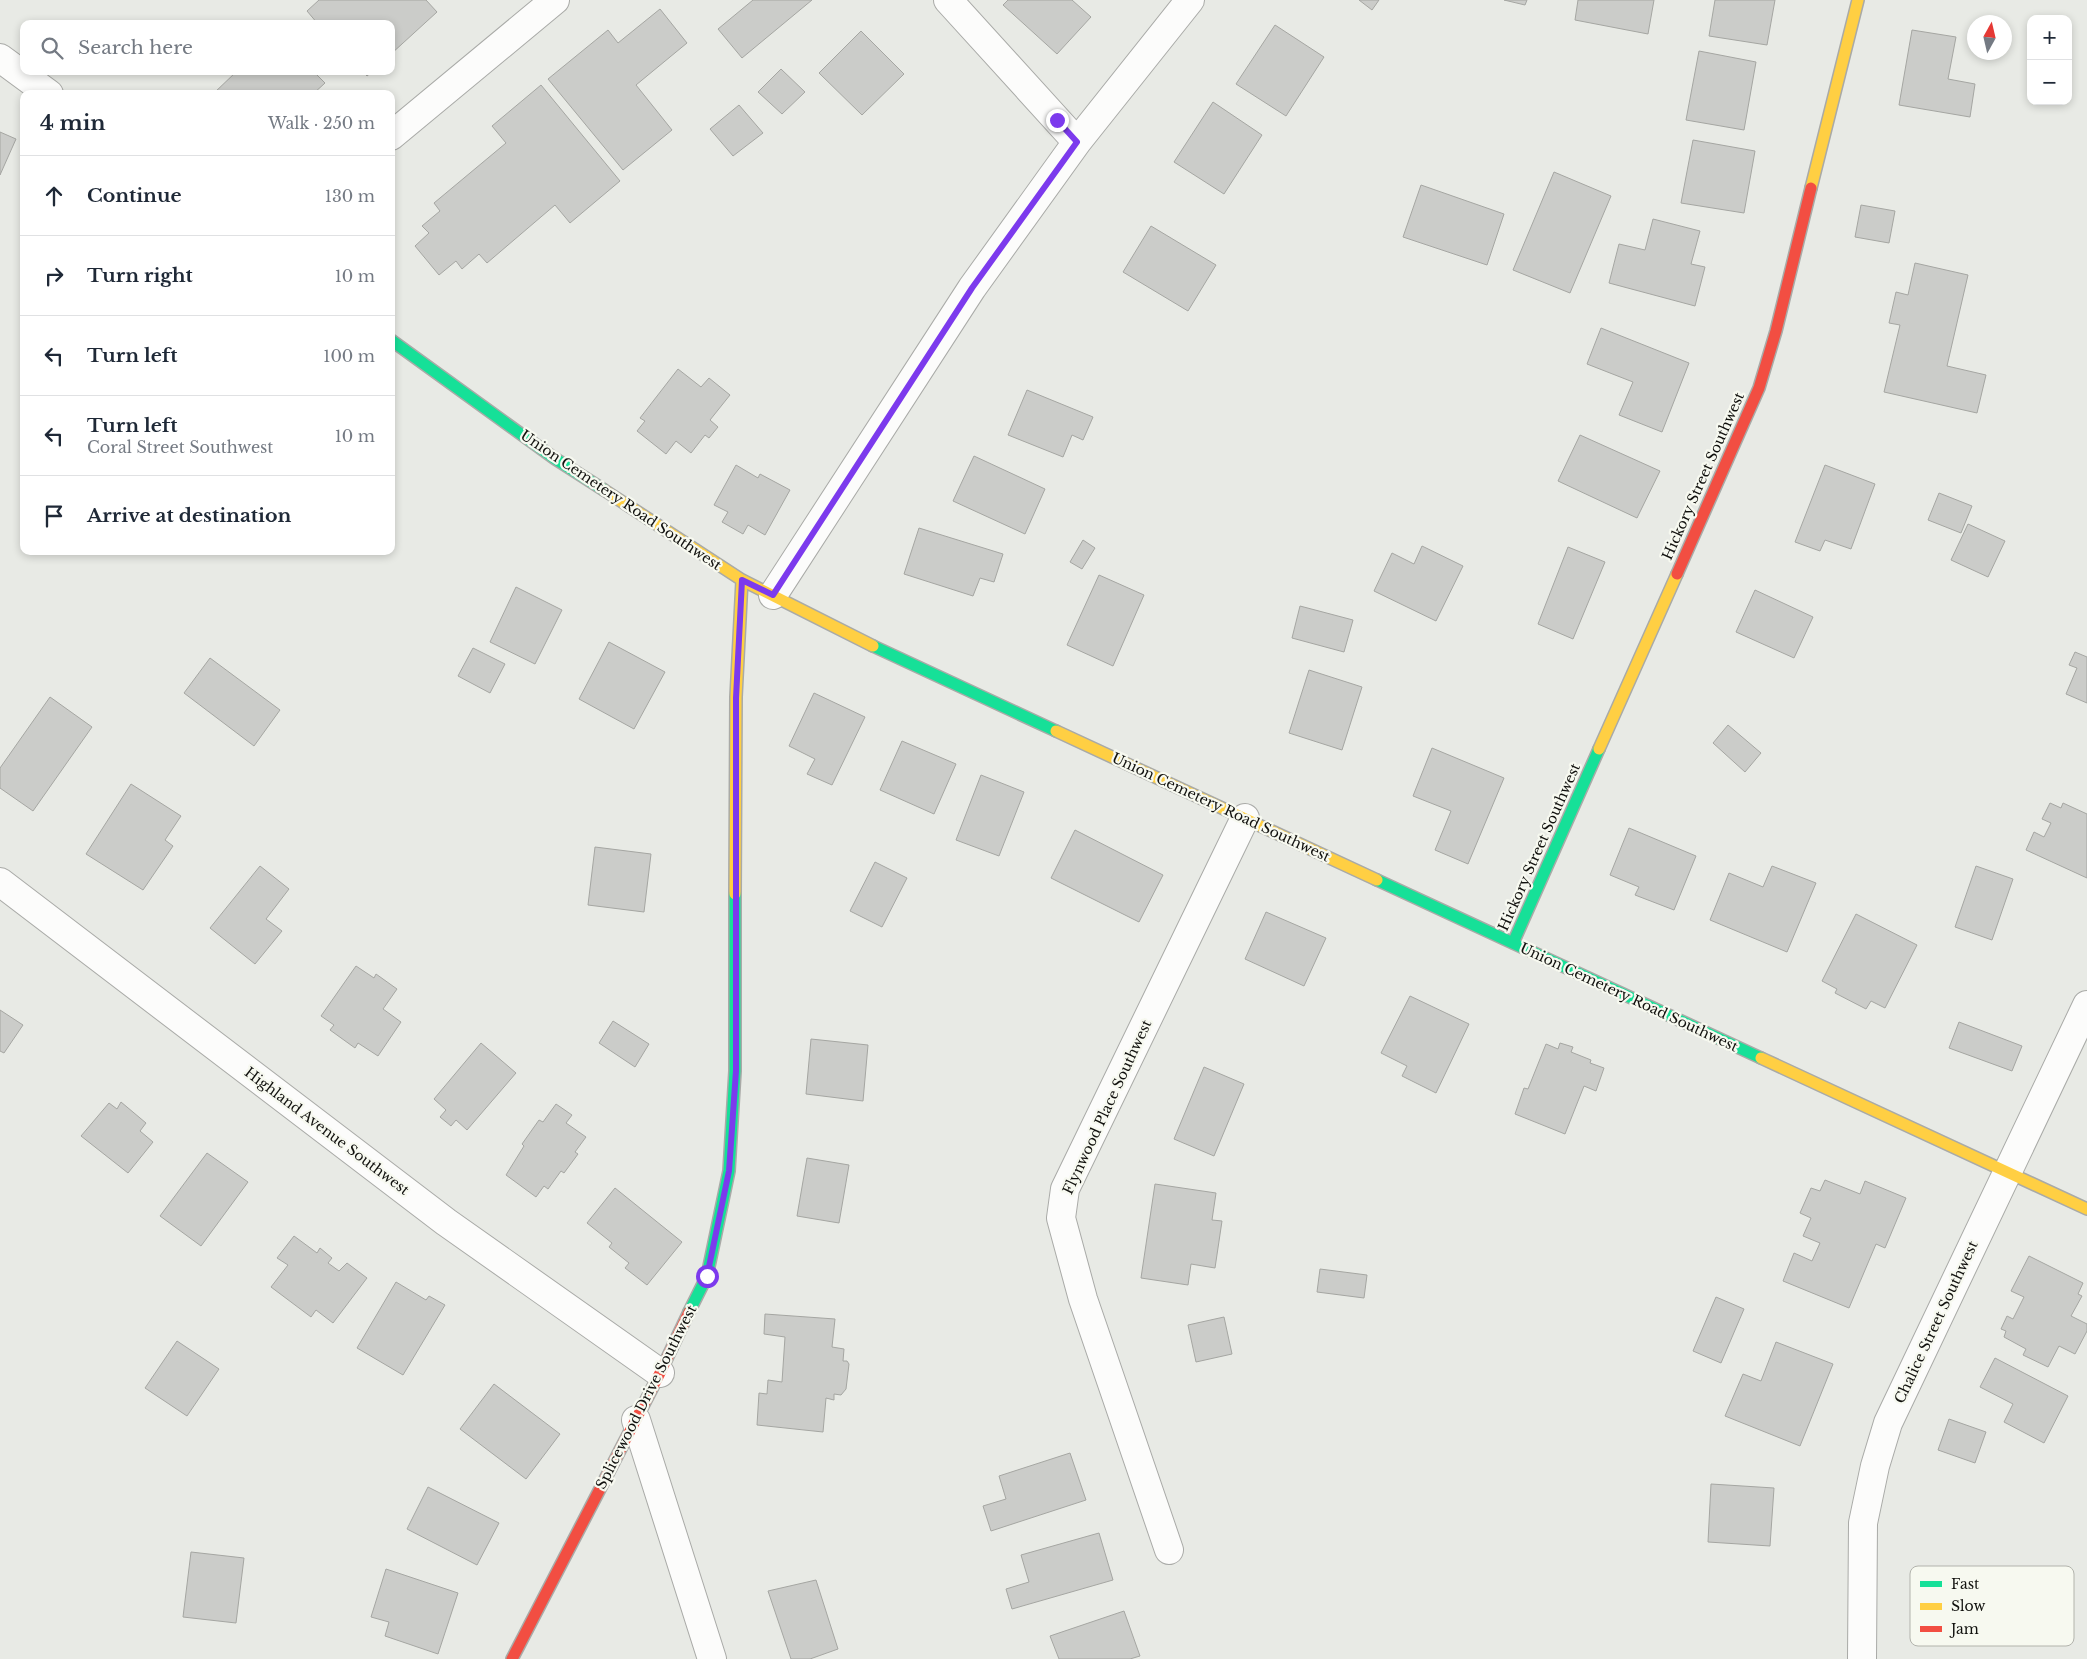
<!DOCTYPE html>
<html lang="en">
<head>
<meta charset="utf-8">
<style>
	body { margin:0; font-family:"Libre Baskerville",serif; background:#f6f6f7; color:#1f2937 }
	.controls { position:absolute; right:15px; top:15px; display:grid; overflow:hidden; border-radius:10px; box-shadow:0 2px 8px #0003 }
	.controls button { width:45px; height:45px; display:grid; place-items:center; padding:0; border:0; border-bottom:1px solid #e0e1e3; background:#fff; color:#1f2937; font:25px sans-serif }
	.compass { position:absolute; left:1967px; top:15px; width:45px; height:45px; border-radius:50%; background:#fff; box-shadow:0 2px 8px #0003; rotate:8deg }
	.stop { position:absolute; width:15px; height:15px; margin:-11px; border:4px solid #7c3aed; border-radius:50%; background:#fff }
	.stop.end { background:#7c3aed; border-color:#fff; box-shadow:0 1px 5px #0008 }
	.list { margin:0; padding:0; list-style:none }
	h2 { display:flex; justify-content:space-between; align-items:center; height:65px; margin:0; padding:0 20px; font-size:21px }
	h2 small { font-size:16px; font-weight:400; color:#747a83 }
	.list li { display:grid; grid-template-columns:32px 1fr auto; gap:15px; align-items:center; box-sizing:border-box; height:80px; padding:0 20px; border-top:1px solid #e0e1e3 }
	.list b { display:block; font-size:19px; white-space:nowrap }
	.list p { margin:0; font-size:16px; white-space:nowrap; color:#747a83 }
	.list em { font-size:16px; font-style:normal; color:#747a83 }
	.icon { flex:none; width:28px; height:28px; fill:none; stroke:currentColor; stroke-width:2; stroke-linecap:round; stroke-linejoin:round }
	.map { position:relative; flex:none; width:2087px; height:1659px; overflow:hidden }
	.search { position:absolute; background:#fff; box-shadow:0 2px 8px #0003; left:20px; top:20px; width:375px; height:55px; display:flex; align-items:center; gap:12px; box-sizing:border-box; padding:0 18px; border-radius:10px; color:#747a83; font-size:19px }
	.panel { position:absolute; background:#fff; box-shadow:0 2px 8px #0003; left:20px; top:90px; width:375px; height:465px; border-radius:10px }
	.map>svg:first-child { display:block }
	.building { fill:#cbccc9; stroke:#a5a6a2 }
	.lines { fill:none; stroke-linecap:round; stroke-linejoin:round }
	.street-casing { stroke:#a9aaa7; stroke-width:30 }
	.fast-casing { stroke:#a9aaa7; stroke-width:14 }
	.slow-casing { stroke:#a9aaa7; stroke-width:14 }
	.jam-casing { stroke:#a9aaa7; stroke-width:14 }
	.street { stroke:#fcfcfb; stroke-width:28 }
	.fast { stroke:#16e098; stroke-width:11 }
	.slow { stroke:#ffcf43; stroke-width:11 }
	.jam { stroke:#f24e42; stroke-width:11 }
	.route { stroke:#7c3aed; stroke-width:6 }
	.labels { text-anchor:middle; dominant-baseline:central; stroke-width:4.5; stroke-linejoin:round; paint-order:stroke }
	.street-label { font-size:14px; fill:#11110e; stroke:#f7f9f0 }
	.key { fill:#f7f9f0; stroke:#b2b3ac; stroke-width:1 }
	.key-label { font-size:14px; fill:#11110e }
</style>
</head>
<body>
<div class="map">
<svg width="2087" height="1659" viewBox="0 0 2087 1659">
	<rect width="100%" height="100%" fill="#e8eae5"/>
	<path class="building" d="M319 0H426L437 12 391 54V24H318L307 11Z
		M753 0H812L742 58 718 29Z
		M1008 0H1072L1091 17 1057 54 1003 5Z
		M1359 0H1379L1372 10Z
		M1504 0H1527L1525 5Z
		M1578 0H1654L1648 34 1575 20Z
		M1715 0H1775L1767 45 1709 36Z
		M660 9 687 43 636 85 672 130 623 170 548 79 608 30 618 43Z
		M1275 25 1324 57 1286 116 1236 84Z
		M1912 30 1956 37 1948 79 1975 84 1970 117 1899 105Z
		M861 31 904 74 862 115 819 73Z
		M1699 51 1756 62 1744 130 1686 120Z
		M781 69 805 92 782 114 758 92Z
		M237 71H313L325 83 313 94H213Z
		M362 71H373L367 76Z
		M541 85 620 181 570 223 555 205 487 263 479 254 462 269 456 261 439 275 415 246 429 233 422 226 440 211 434 203 506 143 492 126Z
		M1213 102 1262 135 1224 194 1174 162Z
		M739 105 763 133 733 156 710 129Z
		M0 132 16 139 0 175Z
		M1693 140 1755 151 1744 213 1681 203Z
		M1554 172 1611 196 1570 293 1513 270Z
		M1421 185 1504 214 1487 265 1403 237Z
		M1861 205 1895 211 1889 243 1855 237Z
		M1653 219 1700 231 1691 264 1705 267 1695 306 1609 283 1619 244 1645 250Z
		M1151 226 1216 265 1188 311 1123 272Z
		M1915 263 1968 275 1947 366 1986 375 1977 413 1884 392 1900 325 1889 323 1896 292 1908 295Z
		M1601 328 1689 363 1662 432 1619 415 1633 382 1587 364Z
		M678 369 701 387 709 378 730 395 710 420 718 427 709 438 705 435 691 453 676 441 666 454 637 431 645 421 640 418Z
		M1027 390 1093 417 1083 440 1072 435 1063 457 1008 435Z
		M1580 435 1660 471 1637 518 1558 481Z
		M974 456 1045 489 1025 534 953 501Z
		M736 465 758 478 760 474 790 490 765 535 748 525 743 534 722 522 728 512 714 505Z
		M1825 465 1875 484 1851 549 1825 540 1820 551 1795 542Z
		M1939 493 1972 506 1961 533 1928 520Z
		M1968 524 2005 541 1988 577 1951 560Z
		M919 528 1003 554 994 582 980 578 973 596 904 574Z
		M1083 540 1095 548 1082 569 1070 562Z
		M1422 546 1463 566 1436 621 1374 591 1392 553 1414 564Z
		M1568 547 1605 562 1573 639 1538 624Z
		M1099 575 1144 595 1113 666 1067 645Z
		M516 587 562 610 535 664 490 642Z
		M1755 590 1813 617 1794 658 1736 632Z
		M1300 606 1353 620 1344 652 1292 638Z
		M609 642 665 672 634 729 579 699Z
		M473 648 505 664 490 693 458 676Z
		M2075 652 2087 657V703L2066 694 2077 668 2069 665Z
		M210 658 280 710 254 746 184 693Z
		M1309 670 1362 687 1342 750 1289 733Z
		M814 693 865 717 832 785 807 774 815 759 789 746Z
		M50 697 92 727 33 811 0 788V768Z
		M1728 725 1761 753 1745 772 1713 743Z
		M902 741 956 764 934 814 880 790Z
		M1432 748 1504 778 1468 864 1435 850 1451 811 1413 796Z
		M981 775 1024 792 999 856 956 840Z
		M131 784 181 816 165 840 173 846 143 890 86 854Z
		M2050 803 2061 808 2063 803 2087 814V878L2026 850 2034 832 2044 837 2051 823 2042 819Z
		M1629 828 1696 856 1674 910 1635 895 1639 887 1610 875Z
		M1075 830 1163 875 1139 922 1051 878Z
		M595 847 651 854 644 912 588 905Z
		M875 862 907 878 882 927 850 911Z
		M260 866 289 889 266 919 282 931 255 964 210 928Z
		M1772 866 1816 883 1787 952 1710 920 1729 873 1763 887Z
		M1976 866 2013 879 1992 940 1955 927Z
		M1266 912 1326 938 1304 986 1245 959Z
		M1856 914 1917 945 1885 1008 1871 1001 1866 1009 1835 993 1837 989 1822 981Z
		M356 966 374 978 376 974 397 989 383 1009 401 1022 378 1056 358 1043 355 1048 330 1030 334 1025 321 1016Z
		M1410 996 1469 1024 1436 1093 1402 1076 1407 1066 1381 1053Z
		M0 1010 23 1025 4 1053 0 1051Z
		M613 1021 649 1044 635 1067 599 1043Z
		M1959 1022 2022 1046 2012 1071 1949 1048Z
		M811 1039 868 1045 863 1101 806 1094Z
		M481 1043 516 1073 467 1130 456 1120 451 1126 440 1117 446 1110 434 1099Z
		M1560 1043 1573 1047 1571 1052 1591 1060 1590 1063 1604 1068 1596 1091 1584 1086 1565 1134 1515 1114 1524 1088 1528 1089 1546 1044 1558 1049Z
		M1204 1067 1244 1084 1214 1156 1174 1139Z
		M121 1102 146 1123 140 1131 153 1142 128 1173 81 1136 109 1103 117 1109Z
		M556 1104 572 1115 566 1123 586 1137 575 1152 578 1154 564 1173 561 1171 548 1189 544 1186 536 1197 506 1175 524 1146 522 1144 539 1120 543 1122Z
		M207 1153 248 1182 201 1246 160 1216Z
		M807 1158 849 1165 839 1223 797 1216Z
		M1825 1180 1860 1194 1865 1181 1906 1198 1885 1248 1876 1244 1849 1308 1783 1281 1794 1253 1812 1261 1820 1243 1803 1236 1811 1218 1800 1213 1811 1188 1820 1191Z
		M1155 1184 1216 1193 1212 1220 1222 1221 1215 1268 1191 1264 1188 1285 1141 1278Z
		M615 1188 682 1242 647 1285 625 1268 629 1263 609 1247 612 1243 587 1223Z
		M294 1236 317 1253 320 1248 332 1258 328 1263 339 1271 347 1263 367 1278 333 1323 316 1310 311 1317 271 1287 288 1265 277 1258Z
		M2029 1256 2083 1283 2078 1294 2082 1296 2071 1316 2087 1324V1331L2075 1354 2059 1346 2048 1367 2023 1355 2026 1349 2004 1337 2006 1331 2001 1329 2007 1316 2013 1319 2024 1297 2011 1291Z
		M1320 1269 1367 1275 1364 1298 1317 1292Z
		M396 1282 426 1300 429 1296 445 1305 403 1375 357 1348Z
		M1716 1297 1744 1309 1721 1363 1693 1351Z
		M765 1314 835 1319 832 1347 844 1349 843 1361H847L849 1364 846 1389 841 1395 834 1394V1400L826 1398 823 1432 757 1425 759 1393 767 1394 768 1380 782 1382 785 1337 764 1334Z
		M1224 1317 1232 1354 1196 1362 1188 1325Z
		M177 1341 219 1369 187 1416 145 1388Z
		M1776 1342 1833 1364 1800 1446 1725 1416 1743 1374 1761 1381Z
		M1995 1358 2068 1396 2044 1443 2004 1422 2013 1404 1980 1387Z
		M494 1384 560 1434 526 1479 460 1429Z
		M1949 1419 1986 1432 1975 1463 1938 1450Z
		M1070 1453 1086 1500 991 1531 983 1506 1006 1499 999 1476Z
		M1711 1484 1774 1488 1770 1546 1708 1542Z
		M428 1487 499 1523 477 1565 407 1529Z
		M1099 1533 1113 1580 1012 1609 1006 1589 1029 1582 1021 1555Z
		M191 1552 244 1558 236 1623 183 1617Z
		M386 1569 458 1593 438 1654 385 1636 389 1622 371 1617Z
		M816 1580 838 1649 810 1659H791L768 1591Z
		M1124 1611 1140 1656 1130 1659H1059L1050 1636Z"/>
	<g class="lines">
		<defs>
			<path id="street" d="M948 0 1077 142
				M0 58 49 94
				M391 136 555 0
				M773 595 972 288 1077 142 1190 0
				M0 882 446 1222 660 1373
				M636 1420 712 1659
				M1169 1550 1083 1299 1061 1218 1065 1189 1245 818
				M1862 1659 1863 1523 1875 1466 1888 1423 2087 1005"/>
			<path id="fast" d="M391 340 554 458 604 490
				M873 646 1056 731
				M1377 880 1761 1058
				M1513 943 1599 749
				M689 1312 707 1276 729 1171 735 1071V894"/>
			<path id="slow" d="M1811 188 1858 0
				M604 490 742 580 873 646
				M1056 731 1377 880
				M1599 749 1677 574
				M735 894 736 697 742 580
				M1761 1058 2087 1209"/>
			<path id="jam" d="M1677 574 1759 388 1776 331 1811 188
				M512 1659 660 1373 689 1312"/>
		</defs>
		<use href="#street" class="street-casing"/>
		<use href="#fast" class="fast-casing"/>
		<use href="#slow" class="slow-casing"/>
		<use href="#jam" class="jam-casing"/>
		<use href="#street" class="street"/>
		<use href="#fast" class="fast"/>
		<use href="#slow" class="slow"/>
		<use href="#jam" class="jam"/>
	</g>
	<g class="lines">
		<path class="route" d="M707 1276 729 1171 736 1071V698L742 580 773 595 972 288 1077 142 1057 120"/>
	</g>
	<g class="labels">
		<g class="street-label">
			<text transform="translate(1703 476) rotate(-66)">Hickory Street Southwest</text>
			<text transform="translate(621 500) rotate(34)">Union Cemetery Road Southwest</text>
			<text transform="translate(1221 807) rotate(25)">Union Cemetery Road Southwest</text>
			<text transform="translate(1539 847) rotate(-66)">Hickory Street Southwest</text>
			<text transform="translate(1629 997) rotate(25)">Union Cemetery Road Southwest</text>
			<text transform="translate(1107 1107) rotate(-65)">Flynwood Place Southwest</text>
			<text transform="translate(327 1131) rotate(37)">Highland Avenue Southwest</text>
			<text transform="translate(1936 1322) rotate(-65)">Chalice Street Southwest</text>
			<text transform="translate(646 1397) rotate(-63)">Splicewood Drive Southwest</text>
		</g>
	</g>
	<rect x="1910" y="1566" width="164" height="80" rx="8" class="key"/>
	<rect x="1920" y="1581" width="22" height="6" fill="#16e098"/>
	<rect x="1920" y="1603" width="22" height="7" fill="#ffcf43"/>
	<rect x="1920" y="1626" width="22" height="6" fill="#f24e42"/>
	<g class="key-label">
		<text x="1951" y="1589">Fast</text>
		<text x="1951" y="1611">Slow</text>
		<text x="1951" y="1634">Jam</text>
	</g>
</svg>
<div class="controls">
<button>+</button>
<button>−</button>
</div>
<svg class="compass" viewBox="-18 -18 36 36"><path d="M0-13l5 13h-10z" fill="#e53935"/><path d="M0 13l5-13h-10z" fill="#747a83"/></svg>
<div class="stop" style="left:707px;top:1276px"></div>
<div class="stop end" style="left:1057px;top:120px"></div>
<div class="search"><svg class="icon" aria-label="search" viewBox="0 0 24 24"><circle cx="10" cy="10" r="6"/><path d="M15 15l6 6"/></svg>Search here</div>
<section class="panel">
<h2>4 min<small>Walk · 250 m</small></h2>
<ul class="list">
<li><svg class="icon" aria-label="ahead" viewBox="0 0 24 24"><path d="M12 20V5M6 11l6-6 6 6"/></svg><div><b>Continue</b></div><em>130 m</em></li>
<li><svg class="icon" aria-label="right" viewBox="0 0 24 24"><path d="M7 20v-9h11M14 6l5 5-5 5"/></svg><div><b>Turn right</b></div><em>10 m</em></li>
<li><svg class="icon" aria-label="left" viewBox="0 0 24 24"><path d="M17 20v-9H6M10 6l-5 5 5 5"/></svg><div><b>Turn left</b></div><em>100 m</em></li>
<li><svg class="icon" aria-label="left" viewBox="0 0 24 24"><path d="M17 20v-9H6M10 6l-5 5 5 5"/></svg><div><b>Turn left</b><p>Coral Street Southwest</p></div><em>10 m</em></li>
<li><svg class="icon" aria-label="arrive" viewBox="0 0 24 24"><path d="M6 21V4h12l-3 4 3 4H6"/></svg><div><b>Arrive at destination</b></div></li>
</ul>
</section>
</div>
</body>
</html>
